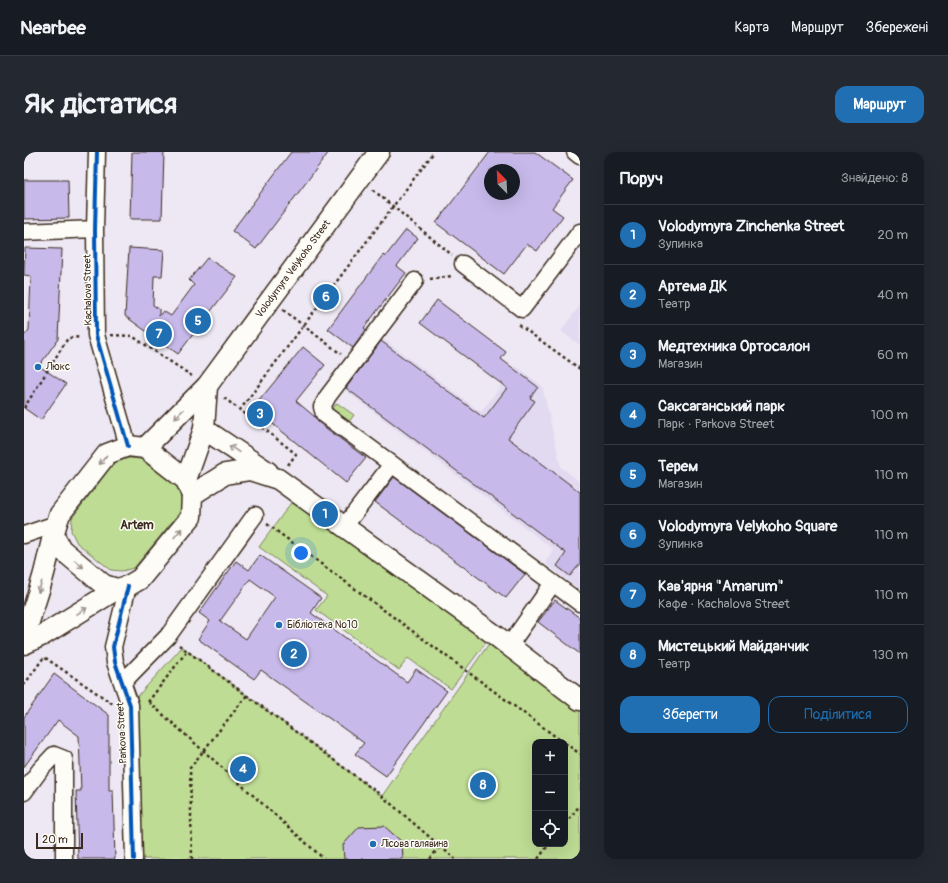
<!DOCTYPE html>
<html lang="uk">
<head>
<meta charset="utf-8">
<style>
	body { margin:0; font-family:Pangolin,sans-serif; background:#242831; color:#f1f3f6 }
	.controls { position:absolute; right:12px; bottom:12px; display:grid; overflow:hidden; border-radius:8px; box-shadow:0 4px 16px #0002 }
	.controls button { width:36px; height:36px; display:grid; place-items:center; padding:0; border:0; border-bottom:1px solid #363941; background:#171b24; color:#f1f3f6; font:20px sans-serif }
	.compass { position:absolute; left:460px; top:12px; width:36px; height:36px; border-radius:50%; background:#171b24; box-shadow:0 4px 16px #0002; rotate:336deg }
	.scale { position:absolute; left:12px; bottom:10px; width:47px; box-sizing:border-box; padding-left:4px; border:2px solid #3b2a1e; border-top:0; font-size:11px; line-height:14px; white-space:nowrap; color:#3b2a1e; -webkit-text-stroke:3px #fdfcf7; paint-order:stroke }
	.you { position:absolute; left:277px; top:401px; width:14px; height:14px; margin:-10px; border:3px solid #fff; border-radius:50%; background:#1a73e8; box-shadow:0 0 0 6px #1a73e833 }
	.badge { display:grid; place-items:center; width:26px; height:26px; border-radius:50%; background:#1f6fb2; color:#fff; font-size:13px; font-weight:700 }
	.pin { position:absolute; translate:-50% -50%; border:2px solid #fff; box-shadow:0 1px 4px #0006 }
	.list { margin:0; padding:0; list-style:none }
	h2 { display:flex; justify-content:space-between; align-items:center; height:52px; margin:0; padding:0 16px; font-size:17px }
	h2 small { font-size:13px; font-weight:400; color:#9ea1a6 }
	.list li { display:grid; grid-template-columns:26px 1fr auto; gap:12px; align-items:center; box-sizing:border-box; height:60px; padding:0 16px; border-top:1px solid #363941 }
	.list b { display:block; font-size:15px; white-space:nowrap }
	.list p { margin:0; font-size:13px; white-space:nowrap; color:#9ea1a6 }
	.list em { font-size:13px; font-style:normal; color:#9ea1a6 }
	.actions { display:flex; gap:8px; padding:12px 16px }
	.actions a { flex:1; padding:9px 0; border:1px solid #1f6fb2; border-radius:12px; text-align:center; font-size:14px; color:#1f6fb2 }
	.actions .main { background:#1f6fb2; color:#fff }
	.icon { flex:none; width:22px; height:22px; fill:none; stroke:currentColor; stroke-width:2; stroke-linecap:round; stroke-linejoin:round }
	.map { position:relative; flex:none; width:556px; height:707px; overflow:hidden; border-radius:12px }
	header { display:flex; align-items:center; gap:24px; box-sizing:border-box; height:56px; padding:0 20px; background:#171b24; border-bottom:1px solid #363941 }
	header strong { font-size:19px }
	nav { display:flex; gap:22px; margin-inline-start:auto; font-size:14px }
	.intro { display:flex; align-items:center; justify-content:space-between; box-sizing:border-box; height:96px; padding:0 24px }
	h1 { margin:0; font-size:28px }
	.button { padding:10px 18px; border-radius:12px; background:#1f6fb2; color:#fff; font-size:14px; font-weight:700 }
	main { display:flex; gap:24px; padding:0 24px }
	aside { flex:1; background:#171b24; border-radius:12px; box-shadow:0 4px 16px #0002 }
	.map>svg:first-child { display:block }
	.built { fill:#e2daf1 }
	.green { fill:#bedc94; stroke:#7c8359; fill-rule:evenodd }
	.building { fill:#c7baeb; stroke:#3b2a1e; fill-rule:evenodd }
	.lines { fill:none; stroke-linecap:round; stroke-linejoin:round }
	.minor-casing { stroke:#3b2a1e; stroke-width:19 }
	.major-casing { stroke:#3b2a1e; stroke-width:23 }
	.path { stroke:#3b2a1e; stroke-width:2.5; stroke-dasharray:3 3; stroke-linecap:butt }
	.minor { stroke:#fdfcf7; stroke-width:16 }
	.major { stroke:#fdfcf7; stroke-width:20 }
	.cycleway-casing { stroke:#fdfcf7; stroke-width:6 }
	.cycleway { stroke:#0057b8; stroke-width:4 }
	.oneway { stroke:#9c938a }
	.poi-dot { fill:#1f6fb2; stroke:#fdfcf7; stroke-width:1.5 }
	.labels { text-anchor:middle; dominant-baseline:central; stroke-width:3; stroke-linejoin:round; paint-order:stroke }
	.street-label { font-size:10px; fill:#3b2a1e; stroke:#fdfcf7 }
	.poi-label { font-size:10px; fill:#3b2a1e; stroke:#fdfcf7; text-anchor:start }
	.quarter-label { font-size:12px; font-weight:bold; fill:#3b2a1e; stroke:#fdfcf7 }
</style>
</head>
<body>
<header>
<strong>Nearbee</strong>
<nav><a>Карта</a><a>Маршрут</a><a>Збережені</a></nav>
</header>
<div class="intro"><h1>Як дістатися</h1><a class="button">Маршрут</a></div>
<main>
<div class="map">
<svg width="556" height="707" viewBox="0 0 556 707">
	<rect width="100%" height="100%" fill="#ede8f3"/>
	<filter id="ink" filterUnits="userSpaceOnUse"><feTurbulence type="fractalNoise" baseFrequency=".025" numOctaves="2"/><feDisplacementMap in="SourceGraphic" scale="8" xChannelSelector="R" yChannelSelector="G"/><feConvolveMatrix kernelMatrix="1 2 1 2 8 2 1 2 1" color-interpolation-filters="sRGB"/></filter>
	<g filter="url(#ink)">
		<path class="built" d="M556 153V193L537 179Z
			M355 184 457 260 492 214 518 234 537 315 556 330V438L521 411 529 397 317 235Z"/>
		<path class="green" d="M313 251 330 263 324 271 307 259Z
			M104 306 116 307 154 336 158 350 156 360 110 416 98 419 87 418 53 391 47 379 48 366 90 311Z
			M269 348 463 489 427 537 384 506 375 518 292 458 303 444 235 395Z
			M471 483 556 548V707H118L113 545 158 495 358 644ZM511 590H541V692H511Z"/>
		<path class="building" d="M108 0H140L138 67H106Z
			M267 0H305L232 97 208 79Z
			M466 0H511L549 28 528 56 539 64 513 99 503 92 480 122 412 71ZM466 18H490V42H466Z
			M0 28H44L45 66 0 67Z
			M382 78 394 86 373 114 382 121 340 176 342 178 329 196 304 177 359 103 361 105Z
			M1 96 38 97 34 187 15 214 42 232 17 268 0 256V184L5 178 7 124 0 123Z
			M105 96 140 98 138 124H130L129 153 135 157V164L139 159 147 164 170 133 165 128 183 106 213 125 154 202 101 164Z
			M413 148 482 200 477 207 514 235 506 246 511 249 484 286 556 340V412L546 424 533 414 542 401 322 236 357 189 460 266 483 236 396 171Z
			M279 195 301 213 272 249 291 265 294 270 342 306 322 331 229 256Z
			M370 325 501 422 482 446 351 350Z
			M236 403 297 446 287 461 383 530 392 517 423 539 362 624 331 602 340 591 237 518 230 527 174 487 186 469 175 461 212 409 225 418ZM226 427 251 445 222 487 196 469Z
			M531 448 556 466V502L514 470Z
			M30 522 85 563V638H89L91 707H54L52 639H57L55 584 34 568 0 615V565Z
			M360 674 378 690 379 707H320L319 693 335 675Z"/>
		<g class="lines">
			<defs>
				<path id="minor" d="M73 0 71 77 72 183 104 294
					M551 0 556 4
					M0 80 71 77
					M439 112 498 157 556 80
					M391 129 304 244 298 255 300 262 556 451
					M320 375 368 312
					M0 383 32 372
					M104 434 89 495 91 510 106 553 110 707
					M485 494 529 431
					M99 530 144 484 231 363
					M0 640 16 618 30 603 40 607V707"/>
				<g id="major">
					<path d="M180 277 244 320"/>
					<path id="s1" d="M121 296 183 234 355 0"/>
					<path d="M162 328 180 277 183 234"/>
					<path d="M168 343 201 322 226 318 254 327 471 483 556 548"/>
					<path d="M0 488C5 467 13 446 19 425 25 404 28 382 36 362L83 302 104 294 121 296 162 328 168 343 167 365 116 427 104 434 93 437 80 433 37 397 30 384"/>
					<path d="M0 492 19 483 93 437"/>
				</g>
			</defs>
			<use href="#minor" class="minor-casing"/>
			<use href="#major" class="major-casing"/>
			<path class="path" d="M349 38 428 103
				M406 127 428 124
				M259 158 317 202
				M495 173 556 217
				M87 183 108 184 168 224
				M200 246 216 258
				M0 256 44 186 56 185
				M264 313 272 302 216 258 410 0
				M243 372 539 590
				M155 493 358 644 431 707
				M0 533 20 505 89 552
				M124 550 163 499
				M125 550 300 707
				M541 591 556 602
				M541 672 556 653
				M168 707 166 616 223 543
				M406 707 416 694
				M514 707 525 692"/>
			<use href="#minor" class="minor"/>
			<use href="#major" class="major"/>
			<defs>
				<path id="cycleway" d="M73 0 71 77 72 183 104 294
					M104 434 89 495 91 510 106 553 110 707"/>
			</defs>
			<use href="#cycleway" class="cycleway-casing"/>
			<use href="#cycleway" class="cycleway"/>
		</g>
		<defs><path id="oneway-shaft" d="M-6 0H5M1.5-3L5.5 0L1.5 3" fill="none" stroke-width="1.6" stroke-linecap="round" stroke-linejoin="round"/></defs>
		<g class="oneway">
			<use href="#oneway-shaft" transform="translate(155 262) rotate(135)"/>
			<use href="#oneway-shaft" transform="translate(210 297) rotate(-146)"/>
			<use href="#oneway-shaft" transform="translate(79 308) rotate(128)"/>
			<use href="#oneway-shaft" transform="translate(154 381) rotate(-50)"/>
			<use href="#oneway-shaft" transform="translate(55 412) rotate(40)"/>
			<use href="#oneway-shaft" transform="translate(16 435) rotate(108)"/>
			<use href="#oneway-shaft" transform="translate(58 459) rotate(-32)"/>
		</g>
	</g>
	<g class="poi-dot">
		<circle cx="14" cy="215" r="4"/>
		<circle cx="255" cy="473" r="4"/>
		<circle cx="349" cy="692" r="4"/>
	</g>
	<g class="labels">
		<g class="street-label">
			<text stroke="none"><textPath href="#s1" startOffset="233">Volodymyra Velykoho Street</textPath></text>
			<text transform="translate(64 138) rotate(-91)">Kachalova Street</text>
			<text transform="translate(98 581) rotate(-93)">Parkova Street</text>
		</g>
		<g class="poi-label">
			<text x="22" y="215">Люкс</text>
			<text x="263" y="473">Бібліотека №10</text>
			<text x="357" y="692">Лісова галявина</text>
		</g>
		<g class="quarter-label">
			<text x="113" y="373">Artem</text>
		</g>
	</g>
</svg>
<div class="controls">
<button>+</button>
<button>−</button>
<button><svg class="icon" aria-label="locate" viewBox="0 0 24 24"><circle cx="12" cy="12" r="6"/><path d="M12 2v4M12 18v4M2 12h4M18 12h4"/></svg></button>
</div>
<svg class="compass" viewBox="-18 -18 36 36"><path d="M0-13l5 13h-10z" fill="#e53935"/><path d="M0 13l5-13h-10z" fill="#9ea1a6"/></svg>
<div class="scale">20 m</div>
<div class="you"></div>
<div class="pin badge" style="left:301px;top:362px">1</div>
<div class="pin badge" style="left:270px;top:502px">2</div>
<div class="pin badge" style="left:236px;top:262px">3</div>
<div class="pin badge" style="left:219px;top:617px">4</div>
<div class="pin badge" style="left:174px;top:169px">5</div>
<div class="pin badge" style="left:302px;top:145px">6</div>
<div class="pin badge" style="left:135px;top:182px">7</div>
<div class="pin badge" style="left:459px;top:633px">8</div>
</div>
<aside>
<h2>Поруч<small>Знайдено: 8</small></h2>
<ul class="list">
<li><span class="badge">1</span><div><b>Volodymyra Zinchenka Street</b><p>Зупинка</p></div><em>20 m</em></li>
<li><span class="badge">2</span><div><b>Артема ДК</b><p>Театр</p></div><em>40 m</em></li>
<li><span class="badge">3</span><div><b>Медтехника Ортосалон</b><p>Магазин</p></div><em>60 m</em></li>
<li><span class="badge">4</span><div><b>Саксаганський парк</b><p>Парк · Parkova Street</p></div><em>100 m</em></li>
<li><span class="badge">5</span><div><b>Терем</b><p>Магазин</p></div><em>110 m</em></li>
<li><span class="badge">6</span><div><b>Volodymyra Velykoho Square</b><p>Зупинка</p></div><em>110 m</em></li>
<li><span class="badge">7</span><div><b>Кав'ярня &quot;Amarum&quot;</b><p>Кафе · Kachalova Street</p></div><em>110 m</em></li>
<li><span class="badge">8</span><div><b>Мистецький Майданчик</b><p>Театр</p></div><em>130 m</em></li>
</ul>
<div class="actions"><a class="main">Зберегти</a><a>Поділитися</a></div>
</aside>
</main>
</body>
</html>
